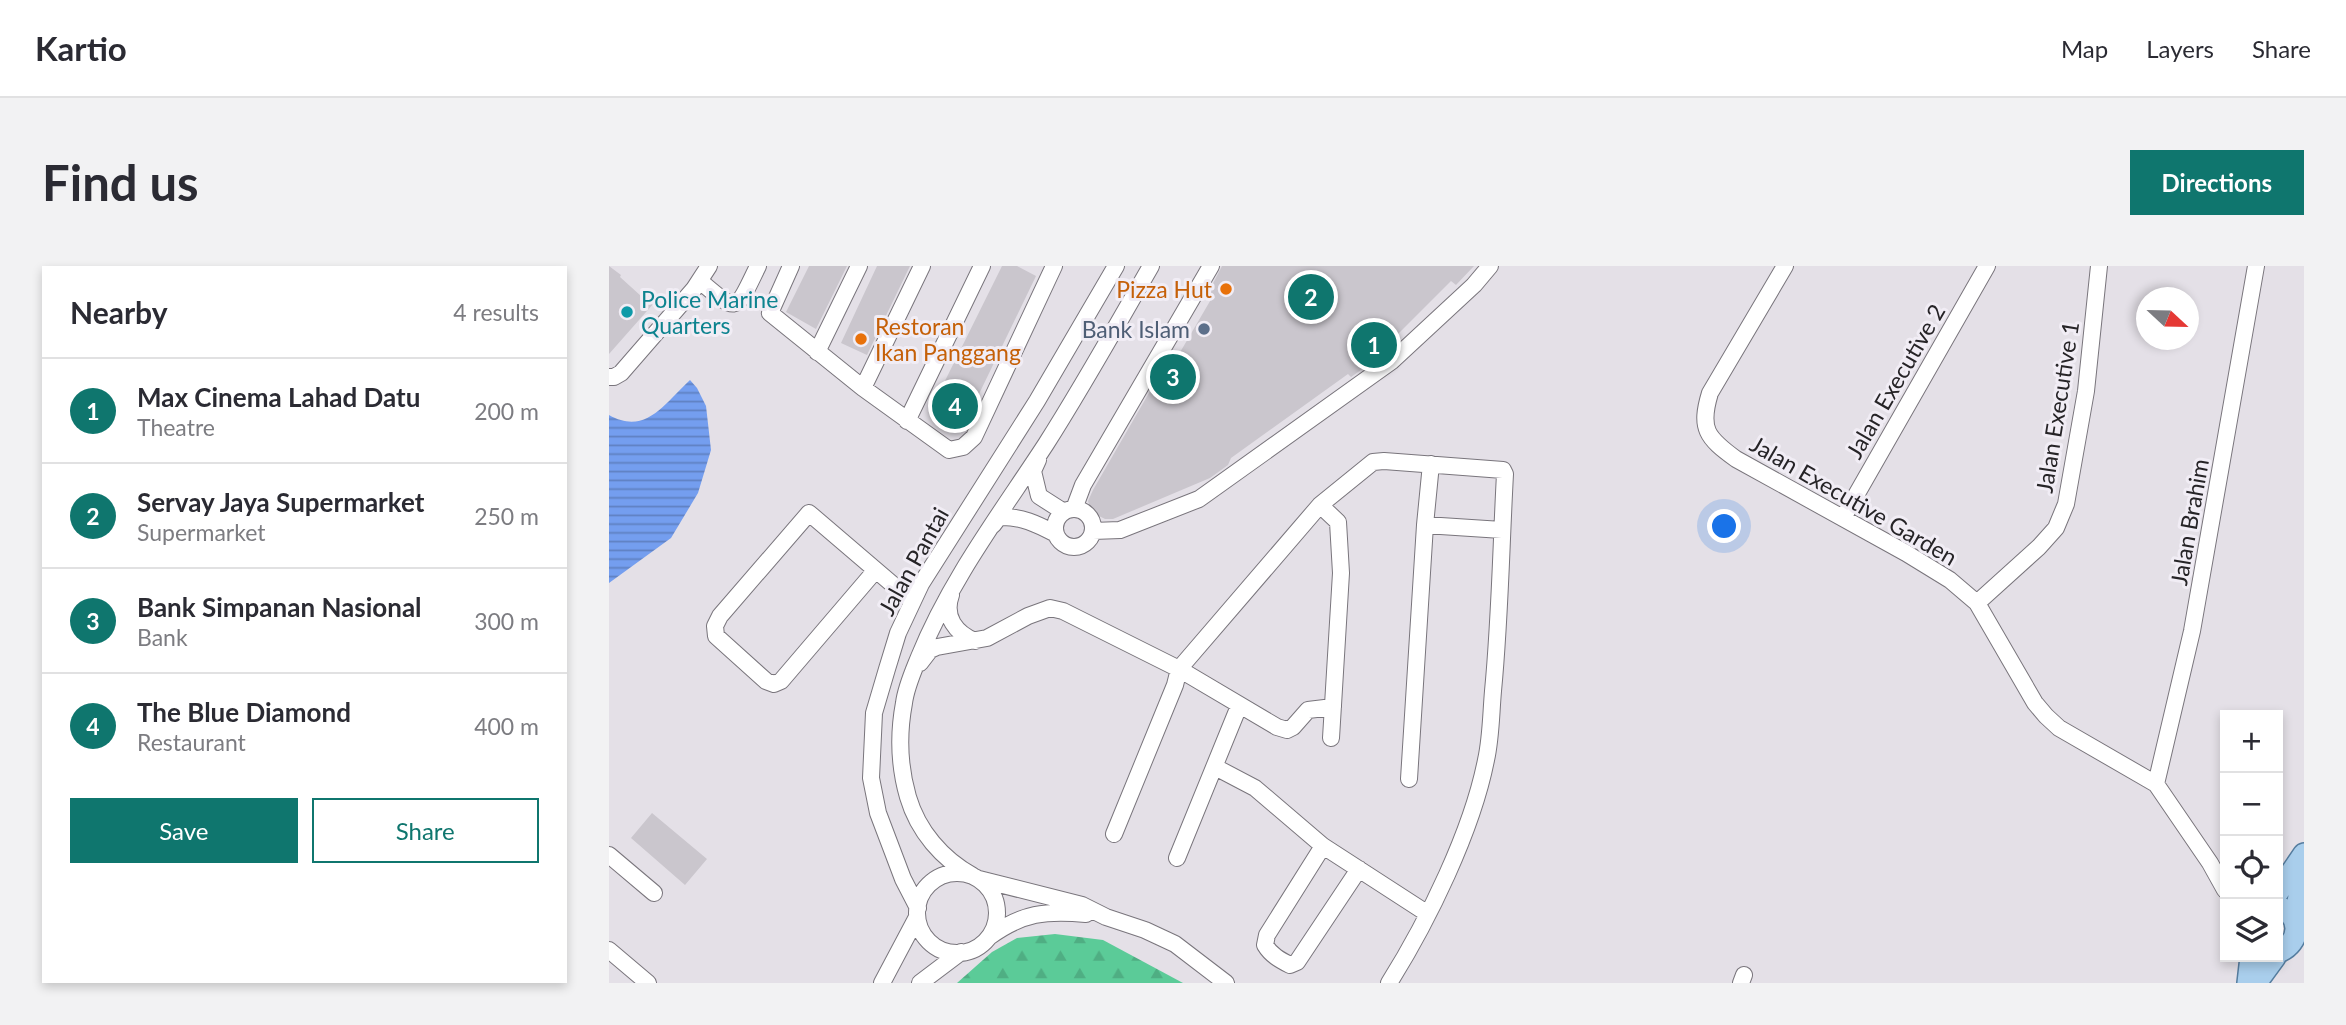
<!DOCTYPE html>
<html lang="en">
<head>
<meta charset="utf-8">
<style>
	body { margin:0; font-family:Lato,sans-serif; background:#f2f2f3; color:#2b2b33 }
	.controls { position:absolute; right:21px; bottom:21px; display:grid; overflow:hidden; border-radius:0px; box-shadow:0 4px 10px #0003 }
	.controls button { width:63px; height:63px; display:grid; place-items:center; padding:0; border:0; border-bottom:2px solid #e1e1e2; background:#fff; color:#2b2b33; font:35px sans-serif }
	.compass { position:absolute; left:1527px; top:21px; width:63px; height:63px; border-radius:50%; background:#fff; box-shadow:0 4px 10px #0003; rotate:112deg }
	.you { position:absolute; left:1116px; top:261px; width:24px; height:24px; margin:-18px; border:5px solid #fff; border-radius:50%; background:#1a73e8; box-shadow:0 0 0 10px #1a73e833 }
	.badge { display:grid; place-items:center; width:46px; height:46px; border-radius:50%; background:#0f766e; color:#fff; font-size:23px; font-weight:700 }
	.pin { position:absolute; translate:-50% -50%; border:4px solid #fff; box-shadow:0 2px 7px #0006 }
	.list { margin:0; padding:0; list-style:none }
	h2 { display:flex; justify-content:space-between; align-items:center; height:91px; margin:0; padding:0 28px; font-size:30px }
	h2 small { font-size:23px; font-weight:400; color:#7c7c81 }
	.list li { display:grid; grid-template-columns:46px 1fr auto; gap:21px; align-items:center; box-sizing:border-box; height:105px; padding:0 28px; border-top:2px solid #e1e1e2 }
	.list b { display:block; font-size:26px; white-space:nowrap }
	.list p { margin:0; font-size:23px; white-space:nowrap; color:#7c7c81 }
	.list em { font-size:23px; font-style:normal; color:#7c7c81 }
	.actions { display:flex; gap:14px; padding:21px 28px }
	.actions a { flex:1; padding:16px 0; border:2px solid #0f766e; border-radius:0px; text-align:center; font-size:24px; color:#0f766e }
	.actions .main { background:#0f766e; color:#fff }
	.icon { flex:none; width:38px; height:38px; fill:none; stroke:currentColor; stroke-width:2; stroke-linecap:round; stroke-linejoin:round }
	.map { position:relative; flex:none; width:1695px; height:717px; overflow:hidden; border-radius:0px }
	header { display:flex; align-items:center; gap:42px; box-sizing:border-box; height:98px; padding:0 35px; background:#fff; border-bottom:2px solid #e1e1e2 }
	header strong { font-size:33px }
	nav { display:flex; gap:38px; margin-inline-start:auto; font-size:24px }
	.intro { display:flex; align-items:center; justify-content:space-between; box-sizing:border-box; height:168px; padding:0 42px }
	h1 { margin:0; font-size:49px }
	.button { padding:18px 32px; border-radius:0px; background:#0f766e; color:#fff; font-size:24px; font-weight:700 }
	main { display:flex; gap:42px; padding:0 42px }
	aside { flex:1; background:#fff; border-radius:0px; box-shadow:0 4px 10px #0003 }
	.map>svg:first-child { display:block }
	.forest { fill:url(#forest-firs) }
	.water { fill:url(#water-rules) }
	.building { fill:#cac6cd }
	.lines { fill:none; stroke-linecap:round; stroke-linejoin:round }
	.minor-casing { stroke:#79757c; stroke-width:18 }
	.major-casing { stroke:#557d9f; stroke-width:24 }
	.minor { stroke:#fff; stroke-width:16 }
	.major { stroke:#a9ceec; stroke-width:21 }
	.food-dot { fill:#e8710a; stroke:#f1edf5; stroke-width:2.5 }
	.culture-dot { fill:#0f9aa8; stroke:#f1edf5; stroke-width:2.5 }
	.service-dot { fill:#5c6f8a; stroke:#f1edf5; stroke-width:2.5 }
	.labels { text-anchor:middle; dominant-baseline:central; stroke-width:6; stroke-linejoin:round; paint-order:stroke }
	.food-label { font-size:23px; fill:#c56008; stroke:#f1edf5; text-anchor:end }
	.culture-label { font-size:23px; fill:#0d838f; stroke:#f1edf5; text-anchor:start }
	.service-label { font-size:23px; fill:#4e5e75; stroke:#f1edf5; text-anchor:end }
	.street-label { font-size:23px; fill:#262427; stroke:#f1edf5 }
</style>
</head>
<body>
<header>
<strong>Kartio</strong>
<nav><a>Map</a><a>Layers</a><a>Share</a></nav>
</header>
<div class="intro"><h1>Find us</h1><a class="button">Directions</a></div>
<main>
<aside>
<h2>Nearby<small>4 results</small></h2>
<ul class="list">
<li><span class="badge">1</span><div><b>Max Cinema Lahad Datu</b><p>Theatre</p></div><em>200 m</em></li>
<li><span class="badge">2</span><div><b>Servay Jaya Supermarket</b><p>Supermarket</p></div><em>250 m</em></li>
<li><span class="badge">3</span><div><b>Bank Simpanan Nasional</b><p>Bank</p></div><em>300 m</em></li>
<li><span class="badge">4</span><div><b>The Blue Diamond</b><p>Restaurant</p></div><em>400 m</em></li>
</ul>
<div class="actions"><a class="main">Save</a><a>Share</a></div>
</aside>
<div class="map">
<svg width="1695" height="717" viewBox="0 0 1695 717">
	<defs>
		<pattern id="forest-firs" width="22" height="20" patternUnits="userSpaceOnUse" patternTransform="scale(1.75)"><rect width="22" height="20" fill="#5bcb98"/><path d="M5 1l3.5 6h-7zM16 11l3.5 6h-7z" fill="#4fae83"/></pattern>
		<pattern id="water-rules" width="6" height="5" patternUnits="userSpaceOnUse" patternTransform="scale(1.75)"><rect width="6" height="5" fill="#749eef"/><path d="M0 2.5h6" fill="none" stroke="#5f81c2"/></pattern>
	</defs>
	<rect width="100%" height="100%" fill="#e4e0e7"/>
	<path class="forest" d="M446 668 494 674 574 717H348L383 686 408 672Z"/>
	<path class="water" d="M81 114 88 122 97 140 102 184 89 227 62 272 0 317V149C37 170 56 137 81 114Z"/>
	<path class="building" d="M0 0 12 9 11 11 32 30 33 28 45 37 0 88Z
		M200 0H238L207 63 177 46Z
		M268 0H301L258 89 232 77Z
		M393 0H408L427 10 355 159 322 143Z
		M613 0H865L847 19 842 15 774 83 776 87 742 111 739 108 622 192 619 199 601 212 504 253H496L486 248 481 242 479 235 484 224 548 113 556 112 604 30 599 27Z
		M43 547 98 593 76 619 22 572Z"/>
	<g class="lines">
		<defs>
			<path id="minor" d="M182 0 161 47 254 122 340 184 354 181 365 171 445 0
				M1176 0 1101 127C1090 163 1098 172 1127 193L1297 287 1341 314 1368 337 1426 437 1437 450 1450 462 1547 518 1601 597 1616 624
				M91 15C130 49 127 45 149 0
				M208 86 250 0
				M0 111H5L12 107 85 23 100 0
				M254 122 313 0
				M298 155 373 0
				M429 194 424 205 430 230 455 246
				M711 239 729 256 732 307 722 472
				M465 243 474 219 602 0
				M446 262a19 19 0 1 1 38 0a19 19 0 1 1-38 0Z
				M1234 252 1378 0
				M384 259 390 251C412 250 428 258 447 268
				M816 259 893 264
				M484 265 511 264 590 233 783 95 865 19 881 0
				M266 305 172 415 165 418 157 415 107 370 106 360 111 350 200 247 303 335
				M342 329C334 351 347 367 366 375
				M1368 337 1430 281 1447 262 1457 238 1477 125 1490 0
				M311 397 321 384 328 381 378 372 419 350 441 342 454 345 570 403 668 461 678 464 684 461 699 444 724 441
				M606 501 646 522 714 580 819 648
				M800 513 816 259 822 198
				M1547 518 1583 365 1647 0
				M505 568 566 419 570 403 711 239 764 196 775 195 894 204 896 208C892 281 891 353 884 425 882 448 882 472 877 494 863 565 819 655 780 717
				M714 580 658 669 656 679C662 689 671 694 681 699L688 696 750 603
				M0 589 45 627
				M568 592 630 440
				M308 647a40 40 0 1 1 80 0a40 40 0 1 1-80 0Z
				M364 610C333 593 309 565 299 531 290 500 289 469 295 437 297 421 304 406 310 391 341 314 392 247 437 178 474 120 508 59 542 0
				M370 613 473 639 497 651 536 664 566 678 617 717
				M309 642 294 613 280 576 269 547 262 512 265 447 278 403 289 367 312 318 428 135 507 0
				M380 671C413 647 437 644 477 648
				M0 684 39 717
				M273 717 308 651
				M311 717 352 686
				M1132 717 1135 709"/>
			<path id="major" d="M1669 626 1695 588
				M1669 641C1694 648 1692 678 1669 686
				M1685 653 1695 609
				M1639 717 1642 691
				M1647 717 1666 691"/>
		</defs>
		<use href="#minor" class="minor-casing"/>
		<use href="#major" class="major-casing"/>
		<use href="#minor" class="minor"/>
		<use href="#major" class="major"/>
	</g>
	<g class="food-dot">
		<circle cx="617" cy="23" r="7"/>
		<circle cx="252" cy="73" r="7"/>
	</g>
	<circle class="culture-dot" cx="18" cy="46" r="7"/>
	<circle class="service-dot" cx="595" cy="63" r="7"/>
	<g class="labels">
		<g class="food-label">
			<text x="603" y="23">Pizza Hut</text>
			<text x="266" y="60" text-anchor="start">Restoran<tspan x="266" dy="26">Ikan Panggang</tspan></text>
		</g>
		<g class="culture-label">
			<text x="32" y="33">Police Marine<tspan x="32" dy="26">Quarters</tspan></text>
		</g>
		<g class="service-label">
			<text x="581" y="63">Bank Islam</text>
		</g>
		<g class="street-label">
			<text transform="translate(1286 115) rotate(-60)">Jalan Executive 2</text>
			<text transform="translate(1448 141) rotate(-81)">Jalan Executive 1</text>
			<text transform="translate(1245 234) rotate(30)">Jalan Executive Garden</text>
			<text transform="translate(1580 256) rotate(-80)">Jalan Brahim</text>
			<text transform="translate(304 295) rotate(-61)">Jalan Pantai</text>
		</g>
	</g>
</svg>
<div class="controls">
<button>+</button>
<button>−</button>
<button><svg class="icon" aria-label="locate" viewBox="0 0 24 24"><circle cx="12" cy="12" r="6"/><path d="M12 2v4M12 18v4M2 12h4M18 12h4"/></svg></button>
<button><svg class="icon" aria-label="layers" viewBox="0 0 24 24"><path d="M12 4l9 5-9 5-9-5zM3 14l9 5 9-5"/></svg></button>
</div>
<svg class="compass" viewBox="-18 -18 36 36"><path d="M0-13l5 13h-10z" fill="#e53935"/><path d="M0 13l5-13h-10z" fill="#7c7c81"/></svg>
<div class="you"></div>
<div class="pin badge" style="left:765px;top:79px">1</div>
<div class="pin badge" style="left:702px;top:31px">2</div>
<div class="pin badge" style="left:564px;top:111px">3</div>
<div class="pin badge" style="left:346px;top:140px">4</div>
</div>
</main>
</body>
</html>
